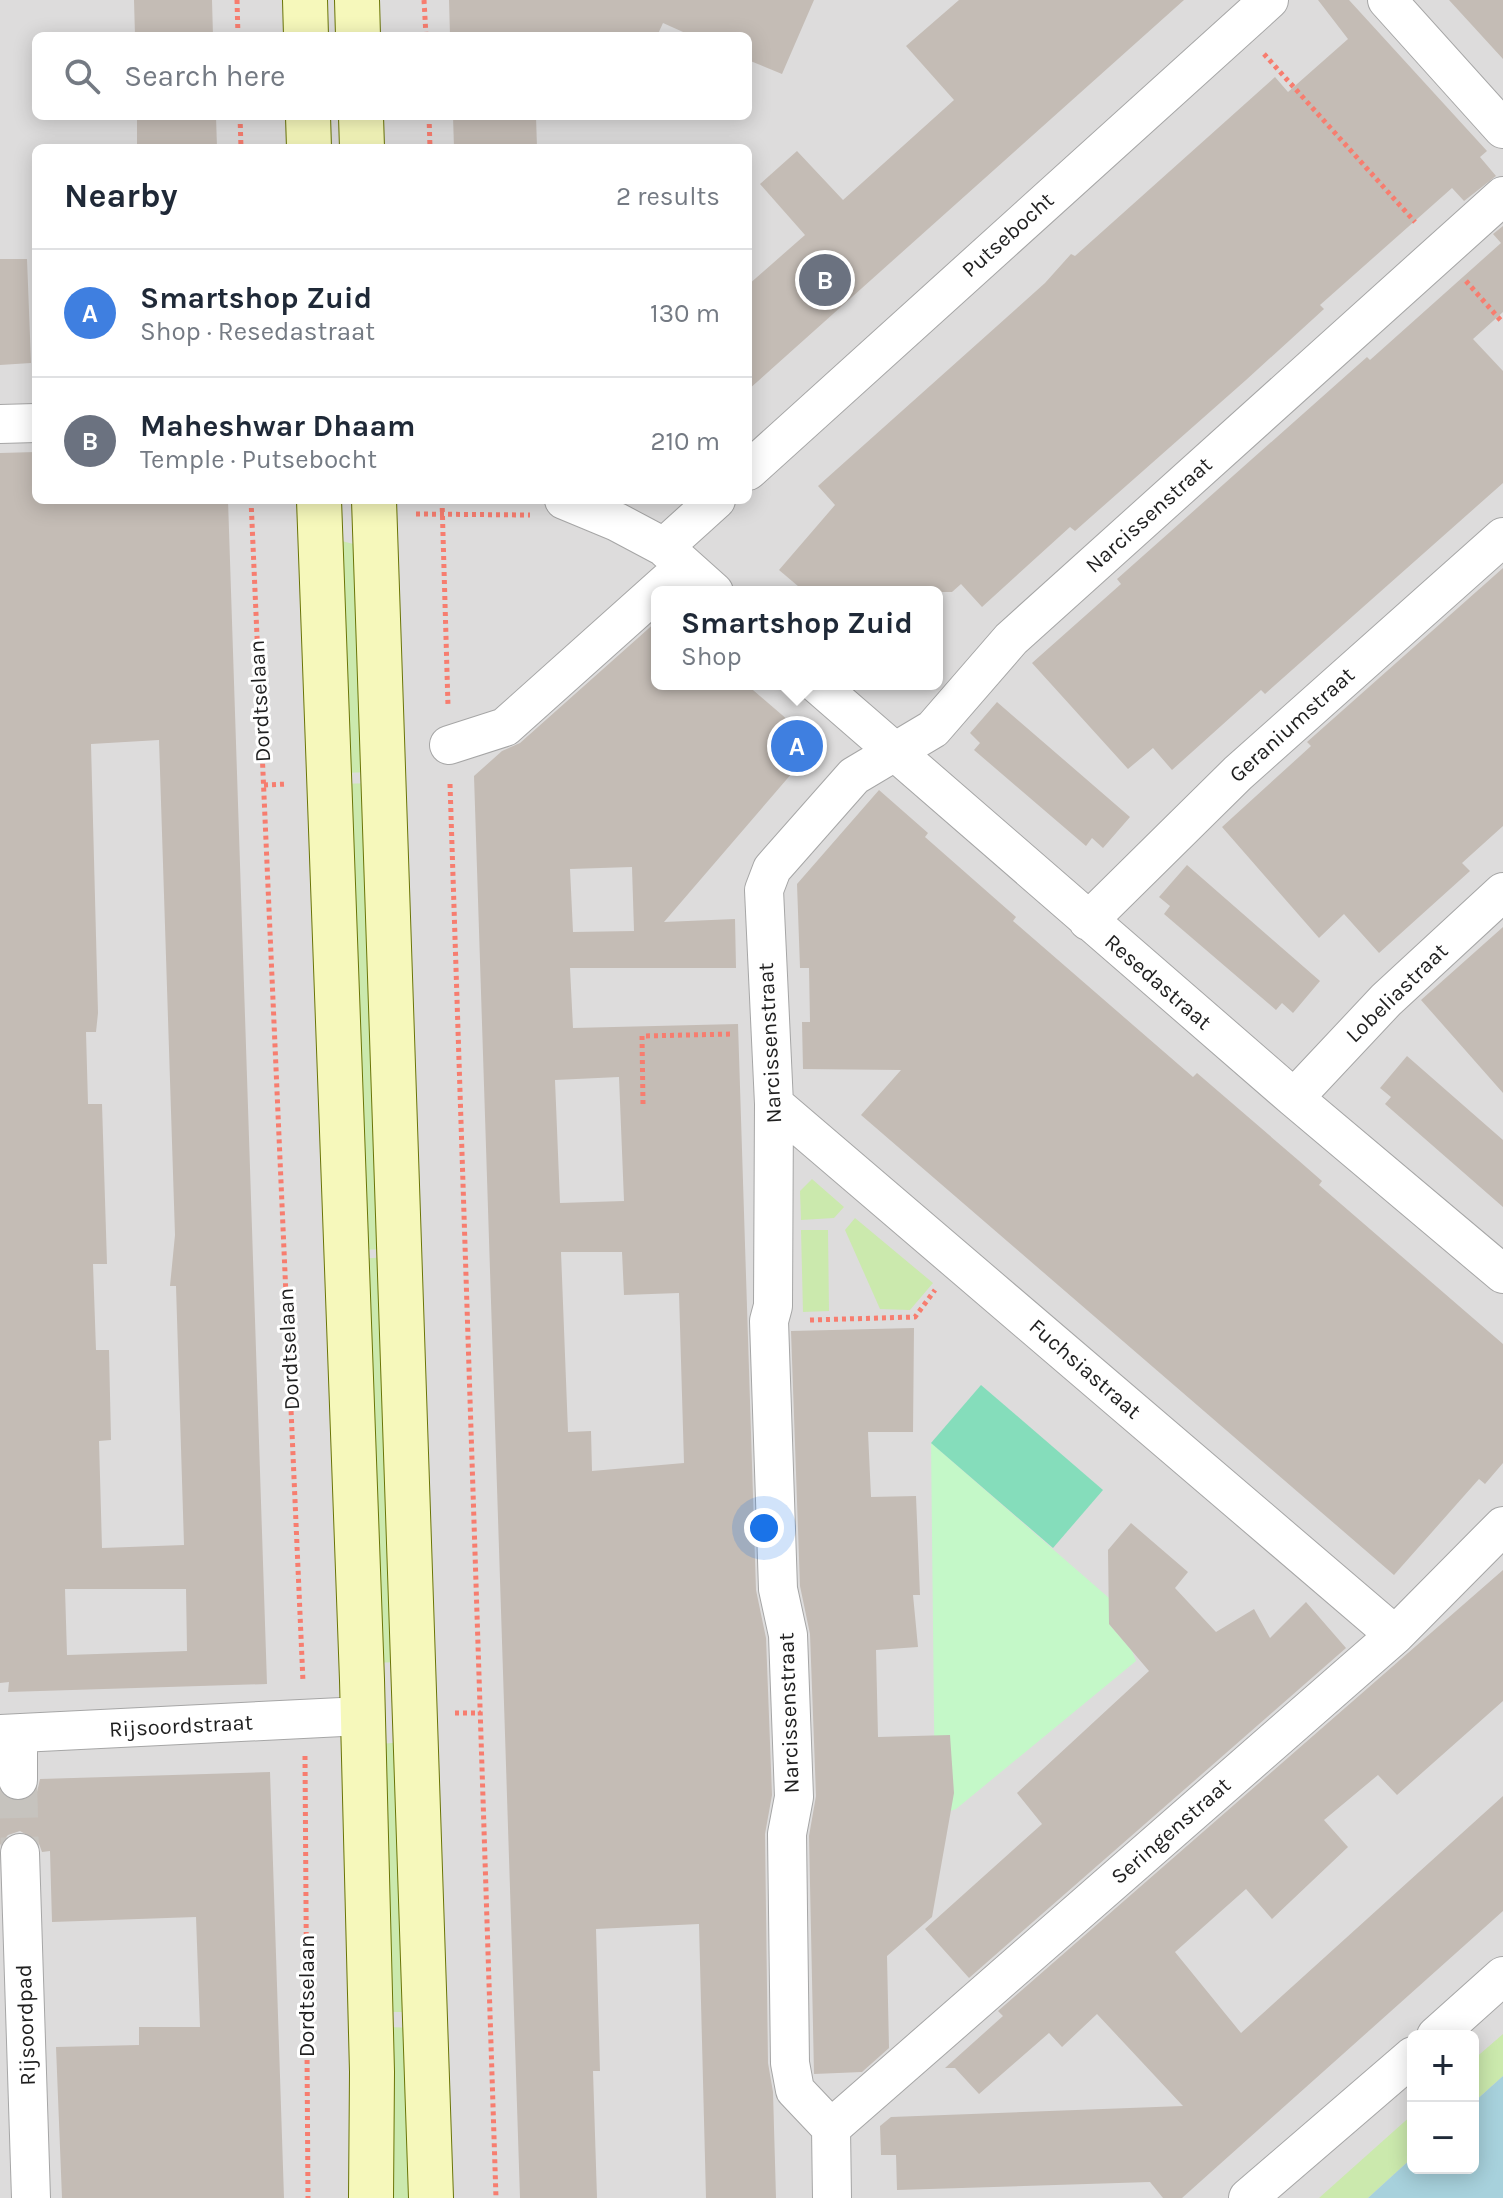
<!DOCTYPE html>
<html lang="en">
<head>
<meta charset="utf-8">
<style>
	body { margin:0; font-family:Karla,sans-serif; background:#f2f2f3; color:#1f2937 }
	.controls { position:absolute; right:24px; bottom:24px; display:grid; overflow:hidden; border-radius:12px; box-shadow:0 4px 20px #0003 }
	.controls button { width:72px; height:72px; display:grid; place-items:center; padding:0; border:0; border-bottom:2px solid #e0e1e3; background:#fff; color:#1f2937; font:40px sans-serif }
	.you { position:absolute; left:764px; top:1528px; width:28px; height:28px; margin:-20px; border:6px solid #fff; border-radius:50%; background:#1a73e8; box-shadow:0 0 0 12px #1a73e833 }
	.badge { display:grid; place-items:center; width:52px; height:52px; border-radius:50%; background:#d93025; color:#fff; font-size:26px; font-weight:700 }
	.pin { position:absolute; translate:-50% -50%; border:4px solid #fff; box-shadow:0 2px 8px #0006 }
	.popup { position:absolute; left:651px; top:586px; width:292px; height:104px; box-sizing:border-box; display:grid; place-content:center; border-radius:12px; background:#fff; filter:drop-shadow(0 2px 6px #0005); font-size:26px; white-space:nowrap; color:#747a83 }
	.popup b { font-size:30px; color:#1f2937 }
	.popup::after { content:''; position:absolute; left:50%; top:100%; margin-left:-16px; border:16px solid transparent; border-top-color:#fff }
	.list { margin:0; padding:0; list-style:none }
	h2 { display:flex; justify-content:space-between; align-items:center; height:104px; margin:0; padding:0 32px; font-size:34px }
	h2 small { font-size:26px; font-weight:400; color:#747a83 }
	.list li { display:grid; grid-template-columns:52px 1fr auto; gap:24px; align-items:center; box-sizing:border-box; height:128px; padding:0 32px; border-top:2px solid #e0e1e3 }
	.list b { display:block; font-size:30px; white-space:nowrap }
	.list p { margin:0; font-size:26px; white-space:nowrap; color:#747a83 }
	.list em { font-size:26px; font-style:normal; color:#747a83 }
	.icon { flex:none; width:44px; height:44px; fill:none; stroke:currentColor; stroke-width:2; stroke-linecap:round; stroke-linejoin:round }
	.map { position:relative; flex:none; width:1503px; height:2198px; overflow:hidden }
	.search { position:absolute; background:#fff; box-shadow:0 4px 20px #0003; left:32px; top:32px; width:720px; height:88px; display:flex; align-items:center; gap:20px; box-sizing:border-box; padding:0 28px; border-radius:12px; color:#747a83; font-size:30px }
	.panel { position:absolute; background:#fff; box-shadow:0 4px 20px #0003; left:32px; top:144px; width:720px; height:360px; border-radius:12px }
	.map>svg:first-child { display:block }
	.residential { fill:#dddcdc; fill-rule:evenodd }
	.grass { fill:#cbe9ad }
	.park { fill:#c4f8c8 }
	.pitch { fill:#85ddbb }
	.water { fill:#a7d1dc }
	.building { fill:#c4bcb5; fill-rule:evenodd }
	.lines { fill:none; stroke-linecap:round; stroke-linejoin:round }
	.street-tunnel { stroke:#c6c3be; stroke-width:38; stroke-dasharray:38 19; stroke-linecap:butt }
	.street-casing { stroke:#a6a6a6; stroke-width:40 }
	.secondary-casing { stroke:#6a7507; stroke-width:46 }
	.path { stroke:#f77d6f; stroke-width:5; stroke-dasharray:4 4; stroke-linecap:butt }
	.street { stroke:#fff; stroke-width:38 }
	.secondary { stroke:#f6f8bb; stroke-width:44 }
	.labels { text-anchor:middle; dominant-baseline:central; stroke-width:6; stroke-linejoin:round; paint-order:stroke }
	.street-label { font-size:22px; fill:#1f1f1f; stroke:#fff }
</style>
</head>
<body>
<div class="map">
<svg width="1503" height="2198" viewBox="0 0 1503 2198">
	<rect width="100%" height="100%" fill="#f0ece6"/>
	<path class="residential" d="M0 0H1503V2198H0ZM36 36H748V116H36ZM36 148H748V500H36ZM657 592H937V684H657ZM1413 2036H1473V2168H1413Z"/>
	<path class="grass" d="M334 539 365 547 372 772 341 773Z
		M373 783 388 1249 356 1250 340 784Z
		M812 1179 844 1207 834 1218 801 1220 800 1191Z
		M855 1218 933 1283 910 1310 880 1309 845 1230Z
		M801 1230H828L829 1311 803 1312Z
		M389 1257 401 1662 369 1663 356 1259Z
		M406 1742 412 2012H385L379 1744Z
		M388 2027 415 2028 420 2198H393Z
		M1503 2034V2076L1473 2103V2060Z
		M1413 2114V2157L1368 2198H1319Z"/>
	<path class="park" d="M931 1443 1109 1598V1624L1132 1651 1136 1661 956 1809 945 1813 935 1808Z"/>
	<path class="pitch" d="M981 1385 1103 1490 1053 1548 931 1443Z"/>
	<path class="water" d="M1503 2076V2198H1368L1413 2157V2168H1473V2103Z"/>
	<path class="building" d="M134 0H212L213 36H135Z
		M449 0H814L782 74 748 60V36H692L663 23 657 36H450Z
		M959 0H1184L748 390V285L805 235 760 184 797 151 843 200 954 100 906 46Z
		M1318 0H1349L1487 151 1480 157 1496 176 1464 201 1452 188 1320 305 1324 309 1246 380 1075 531 1070 527 982 607 961 584 952 592H805L779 570 835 505 818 486 1045 283 1071 254 1075 256 1275 77 1288 92 1348 39Z
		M1449 0H1503V59Z
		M137 116H216L217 148H137Z
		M453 116H536L537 148H454Z
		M1503 226V312L1473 339 1503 371V483L1265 694 1261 690 1172 770 1153 748 1128 769 1032 663 1121 584 1117 579 1367 357 1370 360 1501 243 1493 234Z
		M0 259H27L31 363 0 365Z
		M36 452V500H228L267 1684 8 1692 9 1682 0 1683V453ZM159 740 175 1235 170 1286H176L184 1545 102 1548 99 1441 111 1440 109 1350H96L93 1264H107L102 1104H88L86 1032H96L98 1013 91 744ZM65 1589H186L187 1651 67 1655Z
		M1503 568V826L1462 863 1470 871 1379 953 1344 914 1319 938 1222 827 1311 746 1307 742Z
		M657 621V684H746L810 739 804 746 811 751 664 922 735 919 736 968H570L573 1028 738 1024 756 1590 766 1638 772 1795 765 1834 768 2063 773 2092 776 2198H706L699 1924 596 1929 600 2071H593L597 2198H520L474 776 502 751 520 743ZM632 867 634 931 573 932 570 869ZM619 1077 624 1201 560 1203 555 1080ZM561 1252H622L624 1295 679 1293 684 1463 592 1471 591 1431 568 1432Z
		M997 702 1130 817 1103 848 1092 838 1086 846 974 750 980 743 970 733Z
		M879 790 928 833 925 837 1016 917 1013 921 1193 1077 1197 1073 1298 1160 1322 1181 1319 1185 1503 1344V1463L1485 1484 1479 1479 1394 1575 861 1115 901 1070 803 1069 802 1022H810L809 968H800L797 884Z
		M1187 865 1320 981 1293 1013 1282 1003 1276 1010 1164 914 1170 906 1159 897Z
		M1503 927V1093L1421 1000Z
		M1407 1056 1503 1140V1207L1385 1104 1391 1097 1380 1088Z
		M914 1328 913 1432H868L871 1497 916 1496 920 1595H913L918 1647 876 1650 878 1737 950 1735 954 1793 932 1917 887 1956 889 2048 862 2072 814 2074 809 1836 816 1796 810 1634 800 1586 791 1331Z
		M1131 1523 1188 1572 1175 1588 1216 1632 1254 1609 1270 1638 1306 1602 1346 1648 969 1978 925 1929 1042 1824 1017 1793 1149 1671 1109 1624 1108 1550Z
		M1503 1570V1701L1397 1795 1378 1775 1324 1820 1348 1847 1272 1919 1246 1889 1175 1952 1241 2033 1503 1796V1911L1182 2198H1163L1150 2182 897 2190 896 2155H881L880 2126 891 2117 1183 2106 1097 2014 1062 2047 1049 2033 979 2094 955 2068H945L1003 2016 998 2011Z
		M270 1772 284 2198H62L56 2047 139 2045V2027H200L196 1917 52 1922 50 1851 42 1852 38 1841 20 1831 8 1835 0 1845V1792L8 1799 19 1802 37 1792 40 1779Z"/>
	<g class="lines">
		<path class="street-tunnel" d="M18 1780 20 1853"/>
		<defs>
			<path id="street" d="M1387 0 1503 129
				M0 424 36 423
				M748 471 1269 0
				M564 500 617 522 664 547 716 500
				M666 549 714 592
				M817 684 1294 1098 1503 1274
				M449 745 505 727 685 566
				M1088 921 1238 773 1503 537
				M1294 1098 1386 1000 1503 892
				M774 1104 1395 1635
				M0 1734 362 1716
				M18 1734V1780
				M20 1853 31 2198
				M1436 2036 1503 1976
				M831 2128 1395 1635 1503 1526
				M832 2198 831 2128 795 2090 790 2063 787 1834 794 1797 788 1635 778 1589 769 1321 773 1306 774 1104 764 890 772 869 854 776 933 729 1011 639 1503 196
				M1248 2198 1413 2056"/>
			<path id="secondary" d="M305 0 306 36
				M357 0 358 36
				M308 116 309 148
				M361 116 362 148
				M319 500 362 1680 372 2072 371 2198
				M374 500 431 2198"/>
		</defs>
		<use href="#street" class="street-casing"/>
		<use href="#secondary" class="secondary-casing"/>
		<path class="path" d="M237 0 238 36
			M424 0 426 36
			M1264 54 1415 222
			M240 116 241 148
			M429 116 430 148
			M1466 281 1503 323
			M251 500 303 1682
			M442 500 448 706
			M416 514 530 515
			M450 784 496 2198
			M264 785 287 784
			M643 1104 642 1036 733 1034
			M810 1320 915 1317 935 1290
			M455 1713H481
			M305 1756 308 2198"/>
		<use href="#street" class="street"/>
		<use href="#secondary" class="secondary"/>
	</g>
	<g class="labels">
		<g class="street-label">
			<text transform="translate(1008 235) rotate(-42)">Putsebocht</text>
			<text transform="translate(1149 515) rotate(-42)">Narcissenstraat</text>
			<text transform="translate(260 701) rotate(-93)">Dordtselaan</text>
			<text transform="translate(1292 725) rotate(-42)">Geraniumstraat</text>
			<text transform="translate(1158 982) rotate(41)">Resedastraat</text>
			<text transform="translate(1397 993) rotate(-44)">Lobeliastraat</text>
			<text transform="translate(770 1043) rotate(-93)">Narcissenstraat</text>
			<text transform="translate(289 1349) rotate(-93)">Dordtselaan</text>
			<text transform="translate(1085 1369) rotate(41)">Fuchsiastraat</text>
			<text transform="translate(789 1713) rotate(-92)">Narcissenstraat</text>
			<text transform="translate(181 1726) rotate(-3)">Rijsoordstraat</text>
			<text transform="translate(1171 1831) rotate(-41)">Seringenstraat</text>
			<text transform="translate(307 1996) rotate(-90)">Dordtselaan</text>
			<text transform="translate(26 2025) rotate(-92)">Rijsoordpad</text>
		</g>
	</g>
</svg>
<div class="controls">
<button>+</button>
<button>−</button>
</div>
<div class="you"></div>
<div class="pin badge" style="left:797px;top:746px;background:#3f7fe0">A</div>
<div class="popup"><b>Smartshop Zuid</b>Shop</div>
<div class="pin badge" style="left:825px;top:280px;background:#6b7280">B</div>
<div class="search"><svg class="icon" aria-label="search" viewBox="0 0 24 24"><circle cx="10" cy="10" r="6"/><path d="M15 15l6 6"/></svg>Search here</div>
<section class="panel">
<h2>Nearby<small>2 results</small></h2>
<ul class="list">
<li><span class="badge" style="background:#3f7fe0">A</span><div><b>Smartshop Zuid</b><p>Shop · Resedastraat</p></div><em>130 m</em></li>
<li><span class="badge" style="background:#6b7280">B</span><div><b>Maheshwar Dhaam</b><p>Temple · Putsebocht</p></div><em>210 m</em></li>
</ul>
</section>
</div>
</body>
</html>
